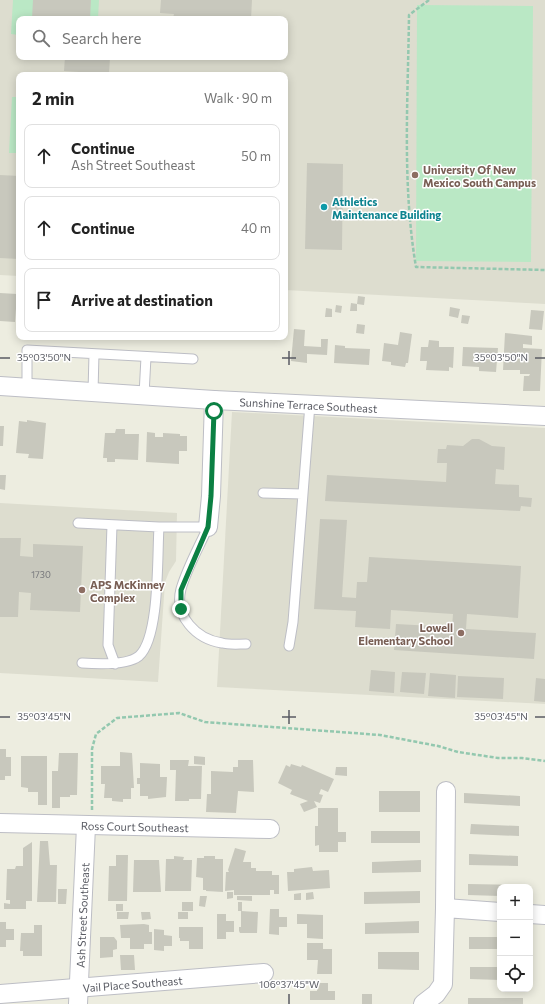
<!DOCTYPE html>
<html lang="en">
<head>
<meta charset="utf-8">
<style>
	body { margin:0; font-family:Commissioner,sans-serif; background:#f6f6f6; color:#222 }
	.controls { position:absolute; right:12px; bottom:12px; display:grid; overflow:hidden; border-radius:8px; box-shadow:0 2px 10px #0003 }
	.controls button { width:36px; height:36px; display:grid; place-items:center; padding:0; border:0; border-bottom:1px solid #e0e0e0; background:#fff; color:#222; font:20px sans-serif }
	.stop { position:absolute; width:12px; height:12px; margin:-9px; border:3px solid #0b8043; border-radius:50%; background:#fff }
	.stop.end { background:#0b8043; border-color:#fff; box-shadow:0 1px 4px #0008 }
	.list { margin:0; padding:0; list-style:none }
	h2 { display:flex; justify-content:space-between; align-items:center; height:52px; margin:0; padding:0 16px; font-size:17px }
	h2 small { font-size:13px; font-weight:400; color:#767676 }
	.list li { display:grid; grid-template-columns:26px 1fr auto; gap:12px; align-items:center; box-sizing:border-box; height:64px; margin:0 8px 8px; padding:0 8px; border:1px solid #e0e0e0; border-radius:8px }
	.list b { display:block; font-size:15px; white-space:nowrap }
	.list p { margin:0; font-size:13px; white-space:nowrap; color:#767676 }
	.list em { font-size:13px; font-style:normal; color:#767676 }
	.icon { flex:none; width:22px; height:22px; fill:none; stroke:currentColor; stroke-width:2; stroke-linecap:round; stroke-linejoin:round }
	.map { position:relative; flex:none; width:545px; height:1004px; overflow:hidden }
	.search { position:absolute; background:#fff; box-shadow:0 2px 10px #0003; left:16px; top:16px; width:272px; height:44px; display:flex; align-items:center; gap:10px; box-sizing:border-box; padding:0 14px; border-radius:8px; color:#767676; font-size:15px }
	.panel { position:absolute; background:#fff; box-shadow:0 2px 10px #0003; left:16px; top:72px; width:272px; height:268px; border-radius:8px }
	.map>svg:first-child { display:block }
	.education { fill:#ddddcf; fill-rule:evenodd }
	.green { fill:#bae8c5 }
	.building { fill:#c8c8bd }
	.lines { fill:none; stroke-linecap:round; stroke-linejoin:round }
	.lane-casing { stroke:#bdbec5; stroke-width:11 }
	.street-casing { stroke:#bdbec5; stroke-width:20 }
	.path { stroke:#93c8af; stroke-width:2.5; stroke-dasharray:4 2; stroke-linecap:butt }
	.lane { stroke:#fff; stroke-width:9 }
	.street { stroke:#fff; stroke-width:18 }
	.route { stroke:#0b8043; stroke-width:5 }
	.ticks { fill:none; stroke:#595b63; stroke-width:1.5 }
	.education-dot { fill:#8d6e63; stroke:#fff; stroke-width:1.5 }
	.culture-dot { fill:#0f9aa8; stroke:#fff; stroke-width:1.5 }
	.labels { text-anchor:middle; dominant-baseline:central; stroke-width:3; stroke-linejoin:round; paint-order:stroke }
	.number-label { font-size:9px; fill:#75767a }
	.education-label { font-size:11px; font-weight:bold; fill:#785e54; stroke:#fff; text-anchor:start }
	.culture-label { font-size:11px; font-weight:bold; fill:#0d838f; stroke:#fff; text-anchor:start }
	.street-label { font-size:11px; fill:#595b63; stroke:#fff }
	.ticks-label { font-size:10px; text-anchor:middle; fill:#595b63; stroke:#fff; stroke-width:3; stroke-linejoin:round; paint-order:stroke }
</style>
</head>
<body>
<div class="map">
<svg width="545" height="1004" viewBox="0 0 545 1004">
	<rect width="100%" height="100%" fill="#edede0"/>
	<path class="education" d="M0 0H545V304L285 290V75H19V276L0 275ZM19 19H285V57H19Z
		M232 412 545 428V704L217 687Z
		M0 503 177 513 176 561 169 572 165 582 158 682 0 673Z"/>
	<path class="green" d="M13 0H99L98 19H19V35L11 34Z
		M417 5 533 6 531 262 416 261Z
		M12 97H19V153H9Z"/>
	<path class="building" d="M33 0H91L90 19H32Z
		M161 0H252L251 19 173 18 174 14 160 13Z
		M65 57H110L109 74 64 71Z
		M285 78H288L287 115 285 114Z
		M307 163 343 164 342 250 305 249Z
		M0 175 19 176V259L0 258Z
		M0 293 17 294 15 322 0 321Z
		M358 296 365 297 364 305 357 304V311H350L351 303 357 304Z
		M336 305 342 306 341 313 335 312Z
		M450 307 460 309 458 318 449 316Z
		M326 308 332 309V317H325Z
		M531 310 544 311 542 330 529 329Z
		M462 315 470 316 468 324 461 323Z
		M357 324 365 325 364 334 356 333Z
		M294 329 305 330 304 346 321 347V339H328L327 355 307 354V363L291 361Z
		M400 332 412 334 408 363H406L405 367 391 365V362L382 361 384 343 398 345Z
		M505 333 532 336V345L523 344V348L542 349 540 391H523L524 376H529L530 374H520V370H503Z
		M429 340 439 341V347H454L453 368 449 367V371L426 370 427 361H420L421 347H428Z
		M335 345 345 346V348L370 349 369 365 334 363Z
		M463 347 498 348 496 372 479 371V367L462 366Z
		M27 420 46 423 43 459 28 458 29 454 16 453 19 421 27 422Z
		M0 426H4L3 446H0Z
		M116 429H125V434H139L138 460 115 459V462H107V458H103L105 433H115Z
		M147 432 155 433V437H163V433L180 434V436H187V451H179V464L146 462Z
		M472 439H479L492 446 505 447 504 470 496 469 495 484 519 485V497L532 498 531 507 521 506 520 511 325 501 327 475 446 482 447 463H437L438 449H446L447 445 463 446Z
		M0 475H6L5 490 0 489Z
		M320 519 347 520 342 597 356 598 357 582H367L369 557 521 566 518 618 467 614 466 629 536 633 534 659 394 650 396 624 452 627 453 614 391 610 390 629 355 627 356 611 314 609Z
		M0 538H21L20 556 33 557V544L83 546 80 612 30 610 31 593 19 592 18 617H0Z
		M371 670 395 672 394 693 369 691Z
		M402 672 426 673 424 694 400 692Z
		M430 673 456 675 455 698 428 696Z
		M458 676 504 678 503 699 457 697Z
		M536 678 545 679V702L534 701Z
		M0 749H6V757H11V776H5V780H0Z
		M120 752 132 753 134 788H131V799H123V802L112 801V798H104L105 784H101V766H120Z
		M59 753H78L77 795H70V797H60V808H52V771H58Z
		M21 756H47V805H38V792H28V788L21 787Z
		M194 756 205 757V765L194 764Z
		M170 760H189L188 766H202L201 799H189V801H175L176 770H170Z
		M238 760H253L254 792 238 791 236 813 206 812 207 794H211V771L233 772V767H238Z
		M140 763 160 764V777H167L166 797 148 799V796H140V784H137V778H140Z
		M291 764 301 767 302 765 334 779 328 792 321 789 319 794 323 795 320 803 314 801 317 807 304 812 300 804 308 801 290 794 292 790 278 783 286 765 290 767Z
		M336 767H347V776L335 775Z
		M379 791H420V812H379Z
		M464 793 520 796V806L464 803Z
		M318 808H338V832H346V842H338V852H319V845L315 846V826H318Z
		M471 824 519 826V836L470 834Z
		M371 831H420V843H371Z
		M40 841H48L50 865H57L56 902H37Z
		M32 842V901H26V909H4V903L10 904V900H6L7 869H15L16 866H23V848Z
		M235 848 246 851 243 862H251V868H256V871H272V875H279V894H274V890H270V895H234V890L225 891 226 872H229L228 870Z
		M469 854 518 856V866L469 865Z
		M116 855H128L127 901H108L109 866H116Z
		M174 856 184 857 183 860H192L191 891H165L166 859H174Z
		M204 856H215V859H223V892L206 891V890H203V878L196 877 197 858H204Z
		M134 860H159L161 892H133Z
		M421 860V872L372 873V862Z
		M312 867 313 871 329 870 330 888 288 891 287 872H294V869Z
		M468 884 523 885V887H500V896L468 895Z
		M58 889H67L66 904H58Z
		M420 891V903L364 904V892Z
		M227 892H233V898L227 899Z
		M313 892 314 899 306 900V893Z
		M301 893V900H294V894Z
		M200 896H207L205 907 199 906Z
		M237 896H252V901L237 900Z
		M182 902H193V911H182Z
		M238 902H242V911H238Z
		M116 904H123V911H116Z
		M270 909H279V917H287V927H279V935L269 934Z
		M241 911 258 912 257 933H240L239 931V927H241Z
		M117 912H129L128 919H117Z
		M141 912H150L151 919 142 920Z
		M178 912H188V919H178Z
		M217 914H226V921H234V932H226V939H217Z
		M297 914 323 915V939L307 938V924H297Z
		M419 921V933L365 934V923Z
		M0 922H6V929H14V940H6V947H0Z
		M144 924 149 925V932H152V944H144V949H130V938H121L120 925Z
		M34 925H42V956H23V951H20L21 933H34Z
		M179 927H203V949H189V941H180V938H179Z
		M154 929 164 930V935L172 936V946H164V951L154 950Z
		M100 937H114L117 941V949L113 950V957L100 958Z
		M469 937H500V949H469Z
		M307 943H323V949H332V974H317L318 960H307Z
		M378 952H419V970L378 969Z
		M120 955H134L135 970H121Z
		M470 967H500V980L470 979Z
		M317 983H328V991H335V1000H310V991H317Z
		M362 994H372V1004H362Z
		M468 998H523V1004H468Z"/>
	<g class="lines">
		<defs>
			<path id="lane" d="M27 388V350L193 359
				M93 392 94 354
				M144 395 146 357
				M263 493 303 494
				M78 523 159 527H208C199 547 187 568 181 589 174 616 196 639 222 643 230 645 238 644 246 644
				M112 525 108 645 115 664
				M289 646 293 622 310 404
				M82 663C96 664 127 666 139 656 160 637 157 556 159 527"/>
			<g id="street">
				<path id="s1" d="M0 386 214 400 545 416"/>
				<path d="M208 527 211 496 214 400"/>
				<path id="s2" d="M0 823 270 829"/>
				<path d="M445 908 446 791"/>
				<path d="M530 914 545 915"/>
				<path id="s3" d="M0 994 264 973"/>
				<path id="s4" d="M78 1004 86 826"/>
				<path d="M423 1004 436 994 443 984 445 908 500 912"/>
			</g>
		</defs>
		<use href="#lane" class="lane-casing"/>
		<use href="#street" class="street-casing"/>
		<path class="path" d="M429 0 409 15C408 99 402 185 416 267L545 270
			M92 810V749L96 734 117 718 179 713 205 722 380 735 438 746 458 752 498 758H522L545 761"/>
		<use href="#lane" class="lane"/>
		<use href="#street" class="street"/>
	</g>
	<g class="lines">
		<path class="route" d="M181 609V590L208 527 211 496 214 411"/>
	</g>
	<path class="ticks" d="M289 351V365M0 358H10M282 358H296M535 358H545M289 710V724M0 717H10M282 717H296M535 717H545M289 994V1004"/>
	<g class="education-dot">
		<circle cx="415" cy="175" r="4"/>
		<circle cx="82" cy="590" r="4"/>
		<circle cx="461" cy="633" r="4"/>
	</g>
	<circle class="culture-dot" cx="324" cy="207" r="4"/>
	<g class="labels">
		<g class="number-label">
			<text x="41" y="574">1730</text>
		</g>
		<g class="education-label">
			<text x="423" y="169">University Of New<tspan x="423" dy="13">Mexico South Campus</tspan></text>
			<text x="90" y="584">APS McKinney<tspan x="90" dy="13">Complex</tspan></text>
			<text x="453" y="627" text-anchor="end">Lowell<tspan x="453" dy="13">Elementary School</tspan></text>
		</g>
		<g class="culture-label">
			<text x="332" y="201">Athletics<tspan x="332" dy="13">Maintenance Building</tspan></text>
		</g>
		<g class="street-label">
			<text stroke="none"><textPath href="#s1" startOffset="309">Sunshine Terrace Southeast</textPath></text>
			<text stroke="none"><textPath href="#s2" startOffset="135">Ross Court Southeast</textPath></text>
			<text stroke="none"><textPath href="#s4" startOffset="89">Ash Street Southeast</textPath></text>
			<text stroke="none"><textPath href="#s3" startOffset="133">Vail Place Southeast</textPath></text>
		</g>
	</g>
	<g class="ticks-label">
		<text x="44" y="361">35°03'50"N</text>
		<text x="501" y="361">35°03'50"N</text>
		<text x="44" y="720">35°03'45"N</text>
		<text x="501" y="720">35°03'45"N</text>
		<text x="289" y="988">106°37'45"W</text>
	</g>
</svg>
<div class="controls">
<button>+</button>
<button>−</button>
<button><svg class="icon" aria-label="locate" viewBox="0 0 24 24"><circle cx="12" cy="12" r="6"/><path d="M12 2v4M12 18v4M2 12h4M18 12h4"/></svg></button>
</div>
<div class="stop" style="left:214px;top:411px"></div>
<div class="stop end" style="left:181px;top:609px"></div>
<div class="search"><svg class="icon" aria-label="search" viewBox="0 0 24 24"><circle cx="10" cy="10" r="6"/><path d="M15 15l6 6"/></svg>Search here</div>
<section class="panel">
<h2>2 min<small>Walk · 90 m</small></h2>
<ul class="list">
<li><svg class="icon" aria-label="ahead" viewBox="0 0 24 24"><path d="M12 20V5M6 11l6-6 6 6"/></svg><div><b>Continue</b><p>Ash Street Southeast</p></div><em>50 m</em></li>
<li><svg class="icon" aria-label="ahead" viewBox="0 0 24 24"><path d="M12 20V5M6 11l6-6 6 6"/></svg><div><b>Continue</b></div><em>40 m</em></li>
<li><svg class="icon" aria-label="arrive" viewBox="0 0 24 24"><path d="M6 21V4h12l-3 4 3 4H6"/></svg><div><b>Arrive at destination</b></div></li>
</ul>
</section>
</div>
</body>
</html>
